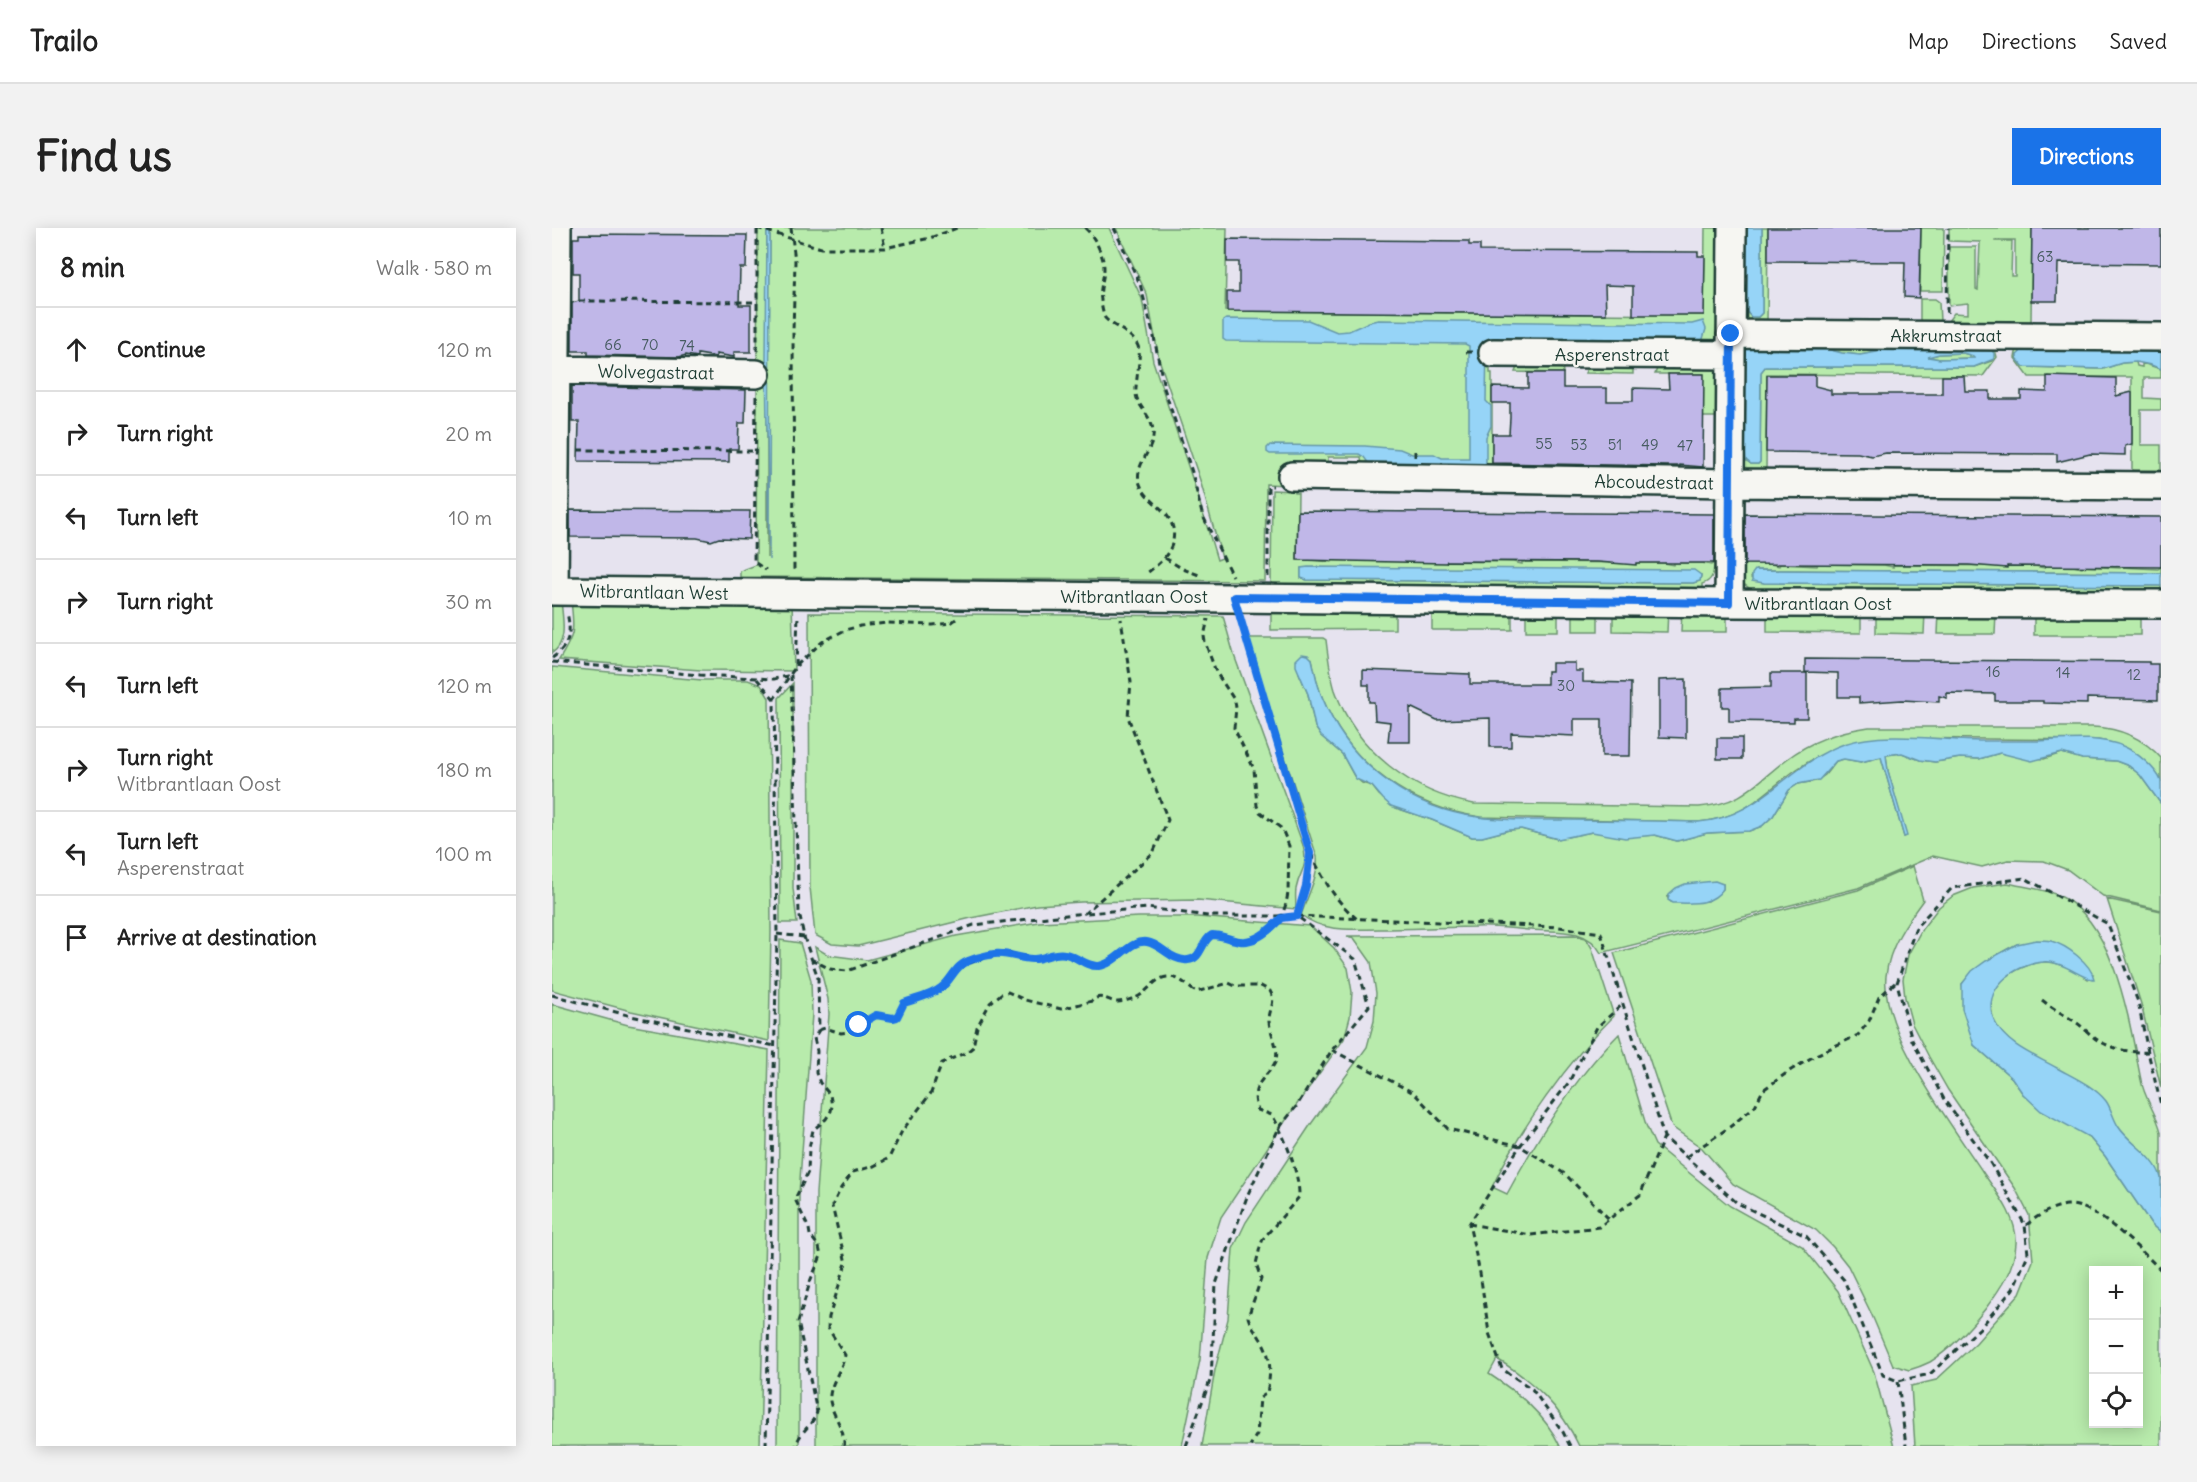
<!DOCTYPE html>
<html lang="en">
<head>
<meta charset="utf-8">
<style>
	body { margin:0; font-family:Delius,sans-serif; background:#f2f2f2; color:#222 }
	.controls { position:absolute; right:18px; bottom:18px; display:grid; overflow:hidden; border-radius:0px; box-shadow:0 3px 15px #0003 }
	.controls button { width:54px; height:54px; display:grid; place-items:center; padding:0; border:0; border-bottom:2px solid #e0e0e0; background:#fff; color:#222; font:30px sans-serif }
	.stop { position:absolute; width:18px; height:18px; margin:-14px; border:4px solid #1a73e8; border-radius:50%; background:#fff }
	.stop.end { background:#1a73e8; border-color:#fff; box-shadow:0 2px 6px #0008 }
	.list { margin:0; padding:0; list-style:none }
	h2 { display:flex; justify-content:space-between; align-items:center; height:78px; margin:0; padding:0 24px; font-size:26px }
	h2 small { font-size:20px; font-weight:400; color:#767676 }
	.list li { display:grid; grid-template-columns:39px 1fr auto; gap:18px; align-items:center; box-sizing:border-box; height:84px; padding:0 24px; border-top:2px solid #e0e0e0 }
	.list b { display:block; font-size:22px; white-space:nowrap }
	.list p { margin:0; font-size:20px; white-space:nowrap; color:#767676 }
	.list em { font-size:20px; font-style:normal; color:#767676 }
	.icon { flex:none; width:33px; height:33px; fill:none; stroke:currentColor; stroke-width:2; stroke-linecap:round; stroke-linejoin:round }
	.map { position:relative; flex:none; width:1609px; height:1218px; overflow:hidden; border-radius:0px }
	header { display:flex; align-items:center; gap:36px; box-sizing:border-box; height:84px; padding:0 30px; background:#fff; border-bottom:2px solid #e0e0e0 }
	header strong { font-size:28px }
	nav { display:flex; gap:33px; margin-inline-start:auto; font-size:21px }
	.intro { display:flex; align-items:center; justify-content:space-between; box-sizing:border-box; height:144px; padding:0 36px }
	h1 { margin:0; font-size:42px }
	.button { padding:15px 27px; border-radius:0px; background:#1a73e8; color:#fff; font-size:21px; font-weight:700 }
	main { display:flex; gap:36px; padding:0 36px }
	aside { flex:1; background:#fff; border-radius:0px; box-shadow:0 3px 15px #0003 }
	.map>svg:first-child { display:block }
	.green { fill:#b8ebac; stroke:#6c9470; stroke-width:1.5; fill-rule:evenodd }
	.water { fill:#96d4f7; stroke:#6698a9; stroke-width:1.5; fill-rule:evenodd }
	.building { fill:#c0b7e8; stroke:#1f3d34; stroke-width:1.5 }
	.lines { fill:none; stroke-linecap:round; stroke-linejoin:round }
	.minor-casing { stroke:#1f3d34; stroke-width:32 }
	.path { stroke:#1f3d34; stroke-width:3; stroke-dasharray:6 4.5; stroke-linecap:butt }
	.minor { stroke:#f6f6f2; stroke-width:27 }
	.route { stroke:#1a73e8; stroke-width:8 }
	.labels { text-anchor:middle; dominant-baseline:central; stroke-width:5; stroke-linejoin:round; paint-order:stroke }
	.number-label { font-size:15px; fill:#475c61 }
	.street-label { font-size:18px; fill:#1f3d34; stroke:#f6f6f2 }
</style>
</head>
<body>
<header>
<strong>Trailo</strong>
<nav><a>Map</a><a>Directions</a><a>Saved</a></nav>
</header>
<div class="intro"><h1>Find us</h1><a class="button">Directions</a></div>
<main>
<aside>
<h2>8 min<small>Walk · 580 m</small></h2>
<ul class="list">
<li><svg class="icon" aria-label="ahead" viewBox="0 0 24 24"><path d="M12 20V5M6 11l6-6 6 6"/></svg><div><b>Continue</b></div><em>120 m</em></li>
<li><svg class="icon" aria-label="right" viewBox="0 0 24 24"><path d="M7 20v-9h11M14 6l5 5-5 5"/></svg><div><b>Turn right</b></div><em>20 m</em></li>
<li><svg class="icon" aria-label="left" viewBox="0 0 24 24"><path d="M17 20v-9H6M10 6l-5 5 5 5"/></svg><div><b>Turn left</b></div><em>10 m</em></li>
<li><svg class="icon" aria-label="right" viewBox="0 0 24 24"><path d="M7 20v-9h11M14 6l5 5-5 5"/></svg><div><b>Turn right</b></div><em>30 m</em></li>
<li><svg class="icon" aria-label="left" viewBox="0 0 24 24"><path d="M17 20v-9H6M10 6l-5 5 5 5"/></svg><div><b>Turn left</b></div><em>120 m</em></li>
<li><svg class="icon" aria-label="right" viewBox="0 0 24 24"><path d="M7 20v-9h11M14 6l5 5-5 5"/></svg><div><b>Turn right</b><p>Witbrantlaan Oost</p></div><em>180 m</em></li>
<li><svg class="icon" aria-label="left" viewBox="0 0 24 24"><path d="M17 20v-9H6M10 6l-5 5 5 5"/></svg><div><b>Turn left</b><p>Asperenstraat</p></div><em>100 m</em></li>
<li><svg class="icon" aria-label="arrive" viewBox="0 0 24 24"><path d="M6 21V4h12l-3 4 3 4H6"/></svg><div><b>Arrive at destination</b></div></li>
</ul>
</aside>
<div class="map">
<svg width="1609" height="1218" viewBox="0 0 1609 1218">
	<rect width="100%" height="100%" fill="#e6e3ef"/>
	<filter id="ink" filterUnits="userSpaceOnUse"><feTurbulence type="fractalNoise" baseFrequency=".0167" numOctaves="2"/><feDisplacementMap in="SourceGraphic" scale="12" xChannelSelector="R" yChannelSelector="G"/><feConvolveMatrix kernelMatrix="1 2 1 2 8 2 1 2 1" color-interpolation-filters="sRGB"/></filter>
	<g filter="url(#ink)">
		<path class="green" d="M206 0H215V330L218 0H557L590 71 601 133 644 262 665 332 670 330 648 252 607 131 595 67 564 0H675L673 83 1152 87 1153 0H1166L1165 121 938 119V145H940V241L810 240 809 229H776V240L736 257 714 256 713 353 188 349V343L204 337Z
			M1210 0H1216L1215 95 1195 93 1192 90 1193 70 1195 75V84L1199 89H1206L1210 85Z
			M1369 0H1392L1391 63H1368Z
			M1397 0H1480L1479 94 1396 93 1402 85 1416 86V75L1397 77V19H1424V61L1426 62 1428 14 1397 13ZM1443 12H1463V48H1459L1460 13H1443Z
			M1368 71H1383L1387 74 1388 93H1368Z
			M1204 112 1441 114 1445 129 1431 148 1215 146 1214 242 1194 240 1190 231 1186 230V127L1192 116ZM1199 115H1251L1290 125 1308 127 1325 124 1350 116 1415 117 1436 120 1442 125 1440 133 1422 139H1213L1209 144 1208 234 1206 236H1199L1194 232C1191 211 1186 128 1199 115Z
			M1466 114 1584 115 1465 127V130L1472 139 1551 141 1570 135 1584 134 1585 138 1590 139V135L1609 141V150H1592V170L1609 171V182H1589V217H1609V242H1580V149H1477L1463 130Z
			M1411 125 1422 128V130L1388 131 1376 129 1387 126Z
			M1165 132V189H1151V146H1103L1106 138Z
			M1010 134 1011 145 963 144 966 137Z
			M1081 137V146L1033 145 1036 138Z
			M720 262 742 263V265H746L745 331 780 334 781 332 961 334 970 336V334L1112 335 1121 337 1122 335H1150L1159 337 1162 335C1162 346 1160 353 1150 356V362L719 359ZM749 340 1149 347 1148 353 1141 355 755 352 749 350Z
			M1187 268H1193L1192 336H1219L1227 338 1228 336 1265 338 1266 336 1332 337 1341 339V337L1483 338 1492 340 1493 338H1521L1530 340 1531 338 1568 340 1569 339 1606 341 1609 339V345L1204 342 1199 350 1212 355 1609 358V366L1200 362 1189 354Z
			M0 371H9C10 389 17 414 0 425Z
			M19 372 240 374 242 443 149 442 7 432C24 404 22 404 19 372Z
			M738 379 843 380V401L719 402V384H738Z
			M880 380 960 381V402H880Z
			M974 381H1006V403H974Z
			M1021 381H1046V403H1021Z
			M1061 382H1116L1115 404 1061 403Z
			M1130 382H1175V404H1129Z
			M1215 383H1309V405L1215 404Z
			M1324 384H1373L1372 406 1324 405Z
			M1387 384 1444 385 1443 406H1386Z
			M257 385 671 388 682 427 751 617C757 642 748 640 744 661 743 667 744 674 744 681L646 672 529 674 485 677 419 690 306 718 280 716 263 707 258 659Z
			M1482 385 1588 386V407H1482Z
			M694 410H771L774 412C776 429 778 446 783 462 804 523 860 565 922 576L1147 579C1192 575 1202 556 1235 531 1259 513 1287 503 1317 499H1541C1568 500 1591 510 1609 530V553C1590 528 1578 517 1546 512L1330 510C1300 512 1270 524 1245 541 1209 566 1195 590 1146 594L929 589C859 580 798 537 771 471 765 458 763 444 760 431L747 445 756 466 763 499 769 508 790 526 802 548 810 555 820 558 827 567 844 580 880 592 920 609H930L957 602 969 601 1005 611 1040 604 1055 605 1067 609 1103 607 1125 613 1155 605 1197 603 1210 598 1221 588 1237 562 1246 556 1264 553 1273 547 1284 533 1292 531 1309 534 1329 529 1352 609 1354 608 1336 543 1334 527 1350 525 1368 532 1383 534 1408 530 1427 531 1448 525 1492 531 1510 525 1530 531 1564 533 1577 538 1588 547 1609 576V682L1551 668 1516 642 1492 633 1456 632 1430 639 1381 628 1306 660 1049 725C1035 699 1004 704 979 702 961 701 943 698 924 699 892 699 860 701 828 701 800 701 773 705 749 687 755 668 767 648 765 629ZM1159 654 1171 656V661L1156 673 1119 674 1115 669 1145 656Z
			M0 439 150 452H196L209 457 217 470 219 702 217 813 79 783 0 762Z
			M241 455V660L245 695H228L227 470Z
			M1361 638 1371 672C1354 695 1337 719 1334 748 1328 804 1402 900 1432 946 1446 966 1465 989 1464 1015 1463 1040 1448 1061 1434 1080 1419 1099 1399 1121 1378 1134 1372 1137 1364 1140 1357 1142L1341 1137 1319 1085 1296 1038 1281 1019 1264 1002 1181 956 1150 920 1120 899 1062 725 1306 662Z
			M1455 655C1473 659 1492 661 1508 668 1564 694 1578 799 1589 852 1592 870 1605 886 1609 904 1609 918 1609 935 1609 950 1606 945 1604 939 1600 934 1590 921 1574 911 1565 898 1556 883 1556 872 1540 861 1512 840 1460 827 1443 795 1439 786 1437 768 1443 760 1453 746 1478 733 1495 734 1511 735 1523 742 1536 751L1541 746 1465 716C1444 727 1425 737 1410 756L1422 817 1460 850 1471 866 1537 909 1553 928 1600 997 1609 1005V1218H1363L1359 1158 1384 1152 1424 1115 1468 1065 1481 1033 1477 987 1463 960 1396 862 1377 829 1360 796 1353 770 1351 751 1356 727 1370 701 1387 679 1401 668 1421 660ZM1542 1042H1586V1196H1542Z
			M1555 671 1609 683V860L1589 776Z
			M587 689H645L758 698 782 720 796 740 800 764 798 789 792 811 738 886 669 989 656 1030 648 1132 630 1218H264V965L277 786 276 771 263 719 276 727 315 732 404 708 487 694Z
			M1021 707 1034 710 1040 720 1062 788C1017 832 967 902 940 959L955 966C984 912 1023 849 1067 806L1094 897 1103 917 1178 978 1250 1018 1286 1063 1322 1144 1342 1218H1027C1009 1179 981 1153 945 1131L937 1146C966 1165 993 1186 1008 1218H650L663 1142 676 1091 681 1021 694 994 759 896 815 819 822 793 824 765 819 734 802 710 795 708Z
			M228 712 248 715 259 752 260 786 247 965V1218H225Z
			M0 776 76 797 217 822 208 1218H0Z"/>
		<path class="water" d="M215 0H218L217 332 214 132Z
			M1192 0H1210V85L1206 89H1199L1195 84V75L1193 71Z
			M674 91 756 92 785 104 797 103 817 94 826 92 1140 96 1151 93 1154 101 1150 114H1059C1040 106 1026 114 1007 115 983 116 959 115 935 115L934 173 939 178V198L934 209V235L929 238 817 236 812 229 807 226H718L715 224V220L718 217 813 218 848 221 860 226H882L890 230H917V118L913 116 674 113 671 111V93Z
			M1251 115 1290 125 1308 127 1325 124 1342 118 1437 120 1442 125V131L1422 139H1213L1209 144 1208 234 1206 236H1199L1194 232C1189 205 1188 142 1196 116ZM1411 125 1421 128 1422 130 1388 131 1376 129 1387 126Z
			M1475 118H1609V141L1599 137 1584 134 1570 135 1551 141 1472 139 1465 131V127Z
			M756 339 1142 342 1149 347 1148 353 1141 355 755 352 749 350V340Z
			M1203 342 1609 345V358L1212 355 1200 353V346Z
			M750 426 756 427 760 431C763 444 765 458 771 471 795 531 850 575 913 587 946 593 980 592 1013 592 1058 592 1102 593 1146 594 1209 590 1235 536 1292 516 1330 503 1388 512 1428 513 1447 513 1465 513 1483 513 1512 512 1546 507 1573 519 1584 524 1605 541 1609 553 1609 559 1609 570 1609 576L1588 547 1577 538 1564 533 1530 531 1510 525 1480 533 1448 525 1427 531 1408 530 1383 534 1368 532 1350 525 1334 527 1336 543 1355 608 1352 609 1329 529 1309 534 1292 531 1284 533 1267 552 1246 556 1237 562 1221 588 1210 598 1197 603 1155 605 1125 613 1103 607 1073 610 1040 604 1006 611 969 601 957 602 930 609H920L880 592 839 578 831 571 820 558 804 551 790 526 769 508 763 499 756 466 744 438V432Z
			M1163 653 1171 656V661C1159 678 1140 675 1121 675L1116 672 1117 666 1124 660 1133 656Z
			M1484 712C1489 712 1494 712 1499 713 1514 717 1539 735 1542 751 1530 752 1512 732 1491 734 1463 736 1427 762 1443 794 1454 817 1484 828 1505 840 1521 849 1542 858 1554 873 1559 880 1561 890 1566 898 1577 916 1604 928 1609 950 1609 964 1609 991 1609 1005L1600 997 1553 928 1537 909 1489 883 1471 866 1460 850 1422 817 1410 781V756L1420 743 1434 733 1465 716Z"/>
		<path class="building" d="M1216 0H1369L1367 70 1352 69 1353 34 1216 33Z
			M1480 0H1609V36L1506 35 1505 73H1479Z
			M27 6 195 7 194 40H188L187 77H199V124H182V129L164 126V129L146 126V129L134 127 127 129 36 127V123H20V75L27 73V45H21V10H27Z
			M675 11 917 13V17H928V23L1146 24V28H1153L1152 87H1081V58L1053 57 1054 86 675 83V64H687V34H675Z
			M976 145H1011V160H1055V173H1081V160L1117 161 1116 146H1152L1151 239 1128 237V238H1115L940 235V206H957L958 190V175H940V159L976 160Z
			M1215 147H1263V158L1279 162V166H1390V148H1412L1413 163H1438V171H1469V163L1495 164V148L1564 150V168L1580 164V216L1573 218V227L1538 226 1505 234V226L1334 225 1320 228 1306 225 1214 224Z
			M20 158 194 162 193 195H187L186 221H177V234L26 233 27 194H20Z
			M18 282 198 283 197 311 167 310 159 313 145 310 18 309Z
			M746 283 1162 286V335H1084V337L1046 334 895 333 894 335 745 332Z
			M1193 286 1609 289V339L1455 338V340L1417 337 1193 336Z
			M1253 431 1597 434V436H1606V472L1535 470V476L1491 475V473H1443V466L1395 465V470L1387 468V474L1350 472 1307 475V469H1286V445L1253 444Z
			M1000 435H1023V443H1031V454L1079 455 1078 528H1050V491H1022V508L959 505V519H938V490L885 492 858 479V514H836L838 494 823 492 822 474H817V457H811V442L918 446V456H995V443H1000Z
			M1219 445H1255V490H1242V494L1177 493V479H1170V460L1219 459Z
			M1134 451V510L1107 509V452Z
			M1165 510H1190V531H1165Z"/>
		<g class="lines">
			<defs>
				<path id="minor" d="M1179 106 1609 109
					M941 125 1179 127
					M4 142 204 146
					M740 248 1178 255 1609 258
					M0 363 1177 375 1609 376
					M2 363 5 0
					M1177 375 1180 0"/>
			</defs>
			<use href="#minor" class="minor-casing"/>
			<path class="path" d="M205 0 269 20H333L378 10 405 0
				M239 0 243 33 241 103 242 343
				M329 0 333 20
				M533 0C542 7 552 28 552 40 552 51 547 61 549 72 549 76 551 86 553 90 560 98 578 104 585 116 591 126 583 152 584 165 584 177 599 187 601 202 604 221 583 234 587 253 592 273 616 279 621 300 625 320 609 335 595 345
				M562 0 588 56 602 109 612 160 640 244 650 286 680 348
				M27 73 206 74
				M1395 85 1396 0
				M205 123V0
				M914 124H921
				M204 168 202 334 214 342
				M26 222 203 223
				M863 229V219
				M613 330 631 341 647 347
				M716 349V258H721
				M0 430C17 418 20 405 15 385
				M0 434 148 447 222 451 239 447
				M244 438 246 388
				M239 447 247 684 252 709 266 750 267 802 262 810 265 823 264 845 268 855 278 867 280 878 279 883 274 891 261 902 257 920 256 944 243 971 257 1001 258 1007 267 1019 269 1028 259 1051 246 1094 265 1184C261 1197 247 1204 244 1218
				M205 451 222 471
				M759 626C773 654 782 671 805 691
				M535 685 595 680 656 688H745L754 658 758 625 689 393
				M745 688 1007 699 1049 705 1112 909 1185 975 1254 1008 1292 1052 1331 1147 1346 1153 1378 1146 1428 1100 1461 1061 1476 1026 1473 997 1439 936 1393 873 1360 812 1345 755 1364 699 1400 660 1473 650 1556 696 1586 774 1596 824 1609 877
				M225 706 252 709
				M259 731 278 741 295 743 422 697 533 685 601 625 616 592 576 489 579 454 569 391
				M0 767 79 788 223 818
				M1490 772C1501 781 1513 787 1525 795 1532 800 1539 808 1547 813 1561 821 1580 825 1596 824
				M267 802 273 800 289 805 296 804 324 787 345 789 352 775 377 767 390 759 408 738 442 726H459L482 731 510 725 536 736 550 738 557 735 584 715 591 714 601 716 627 731 635 732 645 727 652 714 660 707H668L692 713 708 708 721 699 729 690 734 676 736 665 737 618 730 601 708 584 705 578 702 541 682 500 684 480 683 473 664 444 653 414 652 408 656 391
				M780 822 862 865 896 901 968 918 1013 946 1057 991
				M1134 929 1179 898 1203 878 1211 862 1239 842 1264 827 1306 807 1317 793 1327 769 1345 753
				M917 996 979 1007 1047 999 1088 967 1112 909
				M1474 997C1486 988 1499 979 1515 977 1543 974 1590 1024 1609 1042
				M1346 1153 1354 1218
				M214 1218 225 706 222 471 244 438 270 414 293 402 308 398 334 395 381 397 399 395 404 391
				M292 1218C293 1200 281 1189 278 1173 276 1158 290 1142 293 1127L276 1100 277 1089 294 1035 280 978 289 960 301 944 322 938 337 930 350 903 379 865 390 835 415 824 421 819 425 799 438 775 449 766 456 764 473 772 509 781 540 773C549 764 556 774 566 774 571 774 576 772 580 771 594 768 601 750 615 749 628 748 634 758 644 764L677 755 683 758H709L718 763C725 775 716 782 717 794 719 807 727 819 724 832 719 848 695 855 706 882L720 887C732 906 748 947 747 969L711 1011 708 1019 704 1036 709 1051 696 1089C698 1097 704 1103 708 1110 720 1128 719 1144 715 1165L708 1170 705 1206 698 1218
				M634 1218 659 1150 664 1056 696 966 727 900 744 879 780 822 817 778 803 731 746 689
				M1018 1218 1011 1204 980 1161 950 1141 937 1105 928 1045 917 996 968 918 1017 854 1045 799 1071 776"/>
			<use href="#minor" class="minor"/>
		</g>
	</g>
	<g class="lines" filter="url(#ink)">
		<path class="route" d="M307 797 324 787 341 790 345 789 352 775C365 770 379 768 390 759 397 754 401 744 408 738 416 731 431 728 442 726 457 724 469 732 482 731 493 731 502 723 513 726 525 728 534 739 547 738 565 736 577 711 595 714 609 716 620 734 636 732 650 731 649 713 660 707 670 707 678 712 688 713 704 715 719 701 729 690L745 688 754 658 758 625 682 369 1177 375 1179 106"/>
	</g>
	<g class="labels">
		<g class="number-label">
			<text x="1493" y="28">63</text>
			<text x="61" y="116">66</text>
			<text x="98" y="116">70</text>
			<text x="135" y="117">74</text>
			<text x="992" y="215">55</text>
			<text x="1027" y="216">53</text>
			<text x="1063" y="216">51</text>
			<text x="1098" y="216">49</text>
			<text x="1133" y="217">47</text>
			<text x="1441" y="443">16</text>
			<text x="1511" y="444">14</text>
			<text x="1582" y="446">12</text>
			<text x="1014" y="457">30</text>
		</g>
		<g class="street-label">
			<text x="1394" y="107">Akkrumstraat</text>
			<text x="1060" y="126">Asperenstraat</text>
			<text transform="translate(104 144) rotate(1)">Wolvegastraat</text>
			<text transform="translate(1102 254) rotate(1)">Abcoudestraat</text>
			<text transform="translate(102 364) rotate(1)">Witbrantlaan West</text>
			<text x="582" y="368">Witbrantlaan Oost</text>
			<text x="1266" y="375">Witbrantlaan Oost</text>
		</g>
	</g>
</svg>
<div class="controls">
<button>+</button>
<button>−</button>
<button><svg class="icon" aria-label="locate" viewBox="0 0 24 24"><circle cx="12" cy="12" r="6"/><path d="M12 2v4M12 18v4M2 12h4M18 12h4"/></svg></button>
</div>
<div class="stop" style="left:307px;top:797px"></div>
<div class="stop end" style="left:1179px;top:106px"></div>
</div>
</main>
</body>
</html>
